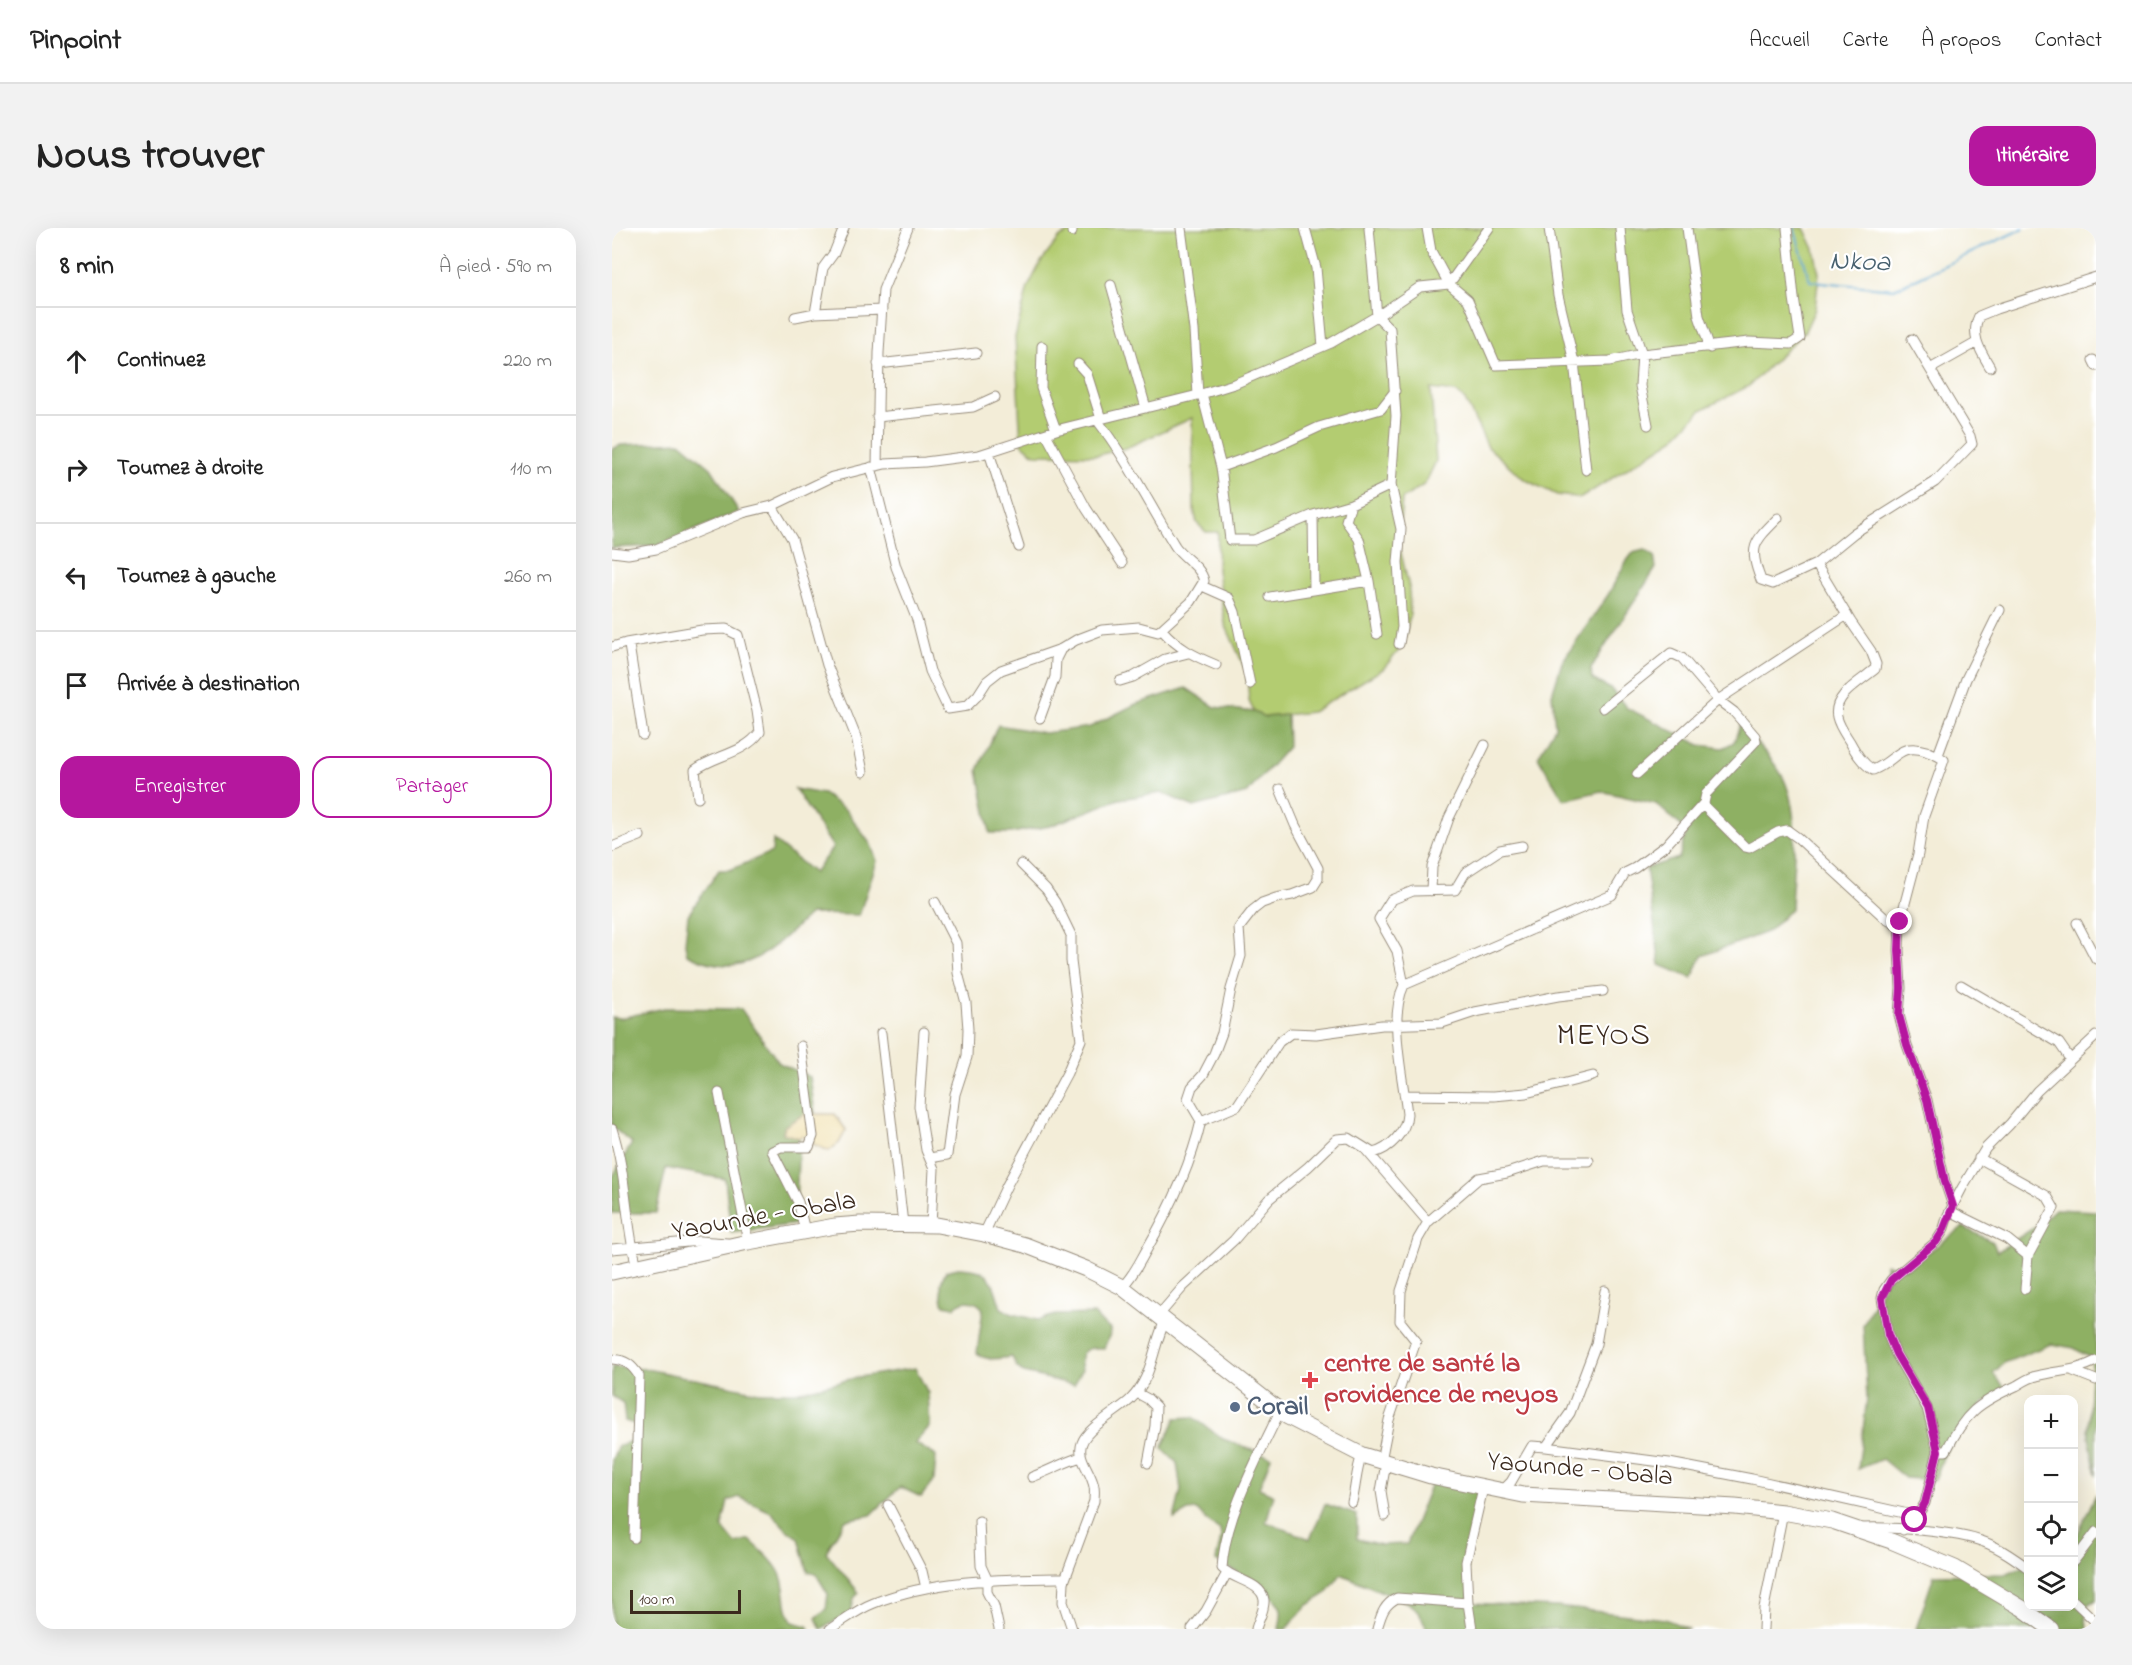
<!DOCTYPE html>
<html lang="fr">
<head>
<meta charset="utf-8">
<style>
	body { margin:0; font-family:"Indie Flower",sans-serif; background:#f2f2f2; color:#222 }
	.controls { position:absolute; right:18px; bottom:18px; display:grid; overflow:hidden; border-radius:12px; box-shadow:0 6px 24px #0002 }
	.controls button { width:54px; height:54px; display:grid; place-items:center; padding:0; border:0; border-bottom:2px solid #e0e0e0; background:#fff; color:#222; font:30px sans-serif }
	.scale { position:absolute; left:18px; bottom:15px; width:111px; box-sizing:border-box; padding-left:6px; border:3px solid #3b2a1e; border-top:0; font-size:16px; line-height:21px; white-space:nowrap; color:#3b2a1e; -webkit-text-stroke:4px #fff; paint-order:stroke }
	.stop { position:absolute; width:18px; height:18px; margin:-14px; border:4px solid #b5179e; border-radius:50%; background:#fff }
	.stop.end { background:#b5179e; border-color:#fff; box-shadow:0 2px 6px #0008 }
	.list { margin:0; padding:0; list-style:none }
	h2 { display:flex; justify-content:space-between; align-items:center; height:78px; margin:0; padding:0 24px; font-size:26px }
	h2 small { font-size:20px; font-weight:400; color:#767676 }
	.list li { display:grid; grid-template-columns:39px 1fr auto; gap:18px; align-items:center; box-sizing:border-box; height:108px; padding:0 24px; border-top:2px solid #e0e0e0 }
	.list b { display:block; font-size:22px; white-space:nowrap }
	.list em { font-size:20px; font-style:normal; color:#767676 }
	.actions { display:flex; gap:12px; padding:18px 24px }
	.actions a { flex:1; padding:14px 0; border:2px solid #b5179e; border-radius:18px; text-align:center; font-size:21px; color:#b5179e }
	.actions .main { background:#b5179e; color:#fff }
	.icon { flex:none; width:33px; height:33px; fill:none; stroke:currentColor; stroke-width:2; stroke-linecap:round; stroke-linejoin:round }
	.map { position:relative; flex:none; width:1484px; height:1401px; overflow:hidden; border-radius:18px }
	header { display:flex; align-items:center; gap:36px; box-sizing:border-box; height:84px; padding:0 30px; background:#fff; border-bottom:2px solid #e0e0e0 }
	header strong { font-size:28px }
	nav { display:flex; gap:33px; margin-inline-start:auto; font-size:21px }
	.intro { display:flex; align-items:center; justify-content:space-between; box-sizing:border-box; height:144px; padding:0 36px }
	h1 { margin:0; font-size:42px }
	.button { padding:15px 27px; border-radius:18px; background:#b5179e; color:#fff; font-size:21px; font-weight:700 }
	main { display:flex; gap:36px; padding:0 36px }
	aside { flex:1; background:#fff; border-radius:18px; box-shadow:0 6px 24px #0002 }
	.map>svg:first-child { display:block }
	.green { fill:#b3cc71; stroke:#777b48; stroke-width:1.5 }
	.forest { fill:#8eb063; stroke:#646d40; stroke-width:1.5 }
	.sand { fill:#eeda9e; stroke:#94825e; stroke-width:1.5 }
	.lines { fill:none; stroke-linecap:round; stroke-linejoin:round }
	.stream { stroke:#57a5d1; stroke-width:2 }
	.minor-casing { stroke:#978c7b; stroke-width:11 }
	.trunk-casing { stroke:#978c7b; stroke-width:17 }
	.minor { stroke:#fff; stroke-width:9 }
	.trunk { stroke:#fff; stroke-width:15 }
	.route { stroke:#b5179e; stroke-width:8 }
	.health-dot { fill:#e0444e; stroke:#fff; stroke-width:2 }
	.service-dot { fill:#5c6f8a; stroke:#fff; stroke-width:2 }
	.labels { text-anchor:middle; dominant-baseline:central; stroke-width:4.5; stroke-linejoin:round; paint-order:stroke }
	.street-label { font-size:27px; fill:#3b2a1e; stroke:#fff }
	.health-label { font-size:27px; font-weight:bold; fill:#be3a42; stroke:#fff; text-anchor:start }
	.service-label { font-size:27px; font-weight:bold; fill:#4e5e75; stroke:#fff; text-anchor:start }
	.water-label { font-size:28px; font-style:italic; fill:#48616f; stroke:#fff }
	.quarter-label { font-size:30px; letter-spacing:1.5px; fill:#3b2a1e; stroke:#fff }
</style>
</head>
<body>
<header>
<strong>Pinpoint</strong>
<nav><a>Accueil</a><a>Carte</a><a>À propos</a><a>Contact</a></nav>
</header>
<div class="intro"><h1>Nous trouver</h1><a class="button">Itinéraire</a></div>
<main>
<aside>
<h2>8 min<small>À pied · 590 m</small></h2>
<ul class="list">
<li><svg class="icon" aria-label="ahead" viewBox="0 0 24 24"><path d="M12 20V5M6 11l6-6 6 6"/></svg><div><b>Continuez</b></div><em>220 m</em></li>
<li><svg class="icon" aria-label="right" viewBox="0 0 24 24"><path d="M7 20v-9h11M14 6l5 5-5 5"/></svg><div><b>Tournez à droite</b></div><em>110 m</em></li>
<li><svg class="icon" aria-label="left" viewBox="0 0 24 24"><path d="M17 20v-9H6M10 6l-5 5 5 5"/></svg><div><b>Tournez à gauche</b></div><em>260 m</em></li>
<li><svg class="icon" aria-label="arrive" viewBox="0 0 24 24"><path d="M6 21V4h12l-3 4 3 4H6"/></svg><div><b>Arrivée à destination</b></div></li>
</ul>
<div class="actions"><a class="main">Enregistrer</a><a>Partager</a></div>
</aside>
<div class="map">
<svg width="1484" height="1401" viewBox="0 0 1484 1401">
	<rect width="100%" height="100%" fill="#fff"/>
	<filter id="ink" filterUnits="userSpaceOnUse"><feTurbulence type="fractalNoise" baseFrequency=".0167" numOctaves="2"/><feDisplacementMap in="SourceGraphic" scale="12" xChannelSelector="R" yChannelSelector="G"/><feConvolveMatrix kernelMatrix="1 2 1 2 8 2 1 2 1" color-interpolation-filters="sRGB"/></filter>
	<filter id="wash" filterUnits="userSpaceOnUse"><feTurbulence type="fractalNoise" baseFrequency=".008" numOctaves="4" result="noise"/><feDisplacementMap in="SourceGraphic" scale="24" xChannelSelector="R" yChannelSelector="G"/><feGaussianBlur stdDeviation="1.35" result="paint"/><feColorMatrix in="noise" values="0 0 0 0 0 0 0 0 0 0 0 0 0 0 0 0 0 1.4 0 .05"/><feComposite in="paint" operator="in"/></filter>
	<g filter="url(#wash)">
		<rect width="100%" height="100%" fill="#f3edd8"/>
		<path class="green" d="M467 0H1192L1202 21 1207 45 1203 81 1193 103 1137 158 1089 182 1060 212 969 270 945 267 912 251 876 219 853 172 844 164 819 161 824 233 813 256 790 271 786 313 797 359 798 388 790 419 771 441 700 484 653 489 642 484 637 473 635 445 613 396 605 342 606 304H594L585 295 582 282 580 190 514 220 486 227 423 226 409 215 403 109 416 59 429 34 448 9Z"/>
		<path class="forest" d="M68 214 99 240 127 284 44 318 0 320V221L9 217Z
			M1032 322 1042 328 1044 340 979 440 980 451 999 461 1015 480 1088 517 1111 520 1122 514 1128 497C1142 512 1167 537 1174 556 1189 595 1180 640 1179 681L1157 703 1090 728 1080 750 1048 737 1034 640 1067 630 1075 603 1044 576 989 563 952 572 926 529 943 499 940 466 950 434 996 367 1014 334 1021 325Z
			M574 460 603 479 642 484 653 489 675 487 676 519 635 565 582 579 550 565 507 571 438 598 399 605H378L366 542 386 497 433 505 478 499 524 476Z
			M183 561 211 566 235 583 259 617 265 633 247 687 198 686C157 723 133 755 75 726L73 716 76 687 107 642H118L160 624 161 612 202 645 221 619Z
			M52 780 129 781 167 835 198 849 203 886H192L173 898 171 905 187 910 183 996 119 1005 113 951 54 940 44 985H0V950L20 915 0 899V789L9 790Z
			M1443 981 1484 983V1248L1476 1202 1480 1131 1462 1120 1439 1116 1392 1135 1381 1145 1396 1164 1371 1175 1333 1224 1323 1252 1293 1250 1270 1231 1246 1241 1255 1170 1251 1097 1274 1052V1036L1295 1040 1351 999 1381 1014 1385 1024 1426 997Z
			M346 1040C381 1041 379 1050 389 1080L400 1086 426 1092 444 1087 482 1086 493 1098 498 1101V1106L492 1120C474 1119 465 1122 470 1142L462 1157 412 1145 405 1139 400 1129C388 1130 374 1134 365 1125L371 1081C364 1071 350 1071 343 1079L332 1077C328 1063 327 1055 334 1043Z
			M0 1139 34 1141 147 1164H184L247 1149 303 1140 316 1165 318 1198 303 1215 324 1228 322 1252 309 1269 288 1259 259 1287 233 1292 214 1324 247 1365 242 1370 239 1385 209 1401 204 1390 214 1381 216 1366 204 1346 196 1344 187 1310 175 1302 159 1284 127 1269 116 1273 110 1299 124 1316 138 1312C148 1322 164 1334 169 1348 175 1363 171 1381 181 1394L196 1398 197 1401H0V1232L6 1218 22 1212 25 1197 13 1193 11 1175 0 1168Z
			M581 1189 611 1211 659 1229 647 1260 662 1267 654 1294 698 1311 713 1276 745 1287V1311L770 1317 795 1316 822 1248 869 1260 854 1334 858 1375 945 1379 1053 1391 1077 1401H815L807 1384 796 1375 729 1346 715 1365 696 1377 674 1401H667C668 1395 670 1387 669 1382 665 1364 619 1341 604 1333L609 1310 608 1302 595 1293 585 1282 576 1283 562 1291 569 1262 565 1235 550 1220 564 1190Z
			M1484 1266V1372L1473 1379 1475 1401H1304L1322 1347 1393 1346 1416 1337V1378H1462V1314Z"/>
		<path class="sand" d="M192 886H223L234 902 227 915 217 923 196 914 191 907 187 910 171 905 173 898Z"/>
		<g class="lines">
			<path class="stream" d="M1182 0 1198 53 1282 61 1412 0"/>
		</g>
	</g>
	<g filter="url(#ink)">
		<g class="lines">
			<defs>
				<path id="minor" d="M569 0 582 102 586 167
					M693 0 704 40 711 118
					M815 0 819 23 837 56 856 72 884 137 998 133 1030 126 1137 114 1179 116 1188 110 1182 70 1175 0
					M937 0 946 67 962 134 974 242
					M1008 0 1015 82 1030 126 1028 158 1036 197
					M1075 0 1087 88 1098 120
					M460 4V0
					M499 57 534 180
					M203 85 211 40 222 25 232 0
					M183 89 203 85 270 82
					M430 118 429 160 444 202
					M1481 132 1484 138
					M266 136 364 125
					M466 136 475 146 489 191
					M1378 139C1368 122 1358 107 1367 88L1384 81 1484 49
					M1318 141 1364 115
					M590 166 609 239 618 312H642L701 287 739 276 779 257 784 188 778 101 765 88 757 0
					M265 189 361 179 383 169
					M434 206 474 280 510 335
					M377 224 407 319
					M265 238 267 125 271 62 296 0
					M259 239 284 339 305 392 318 443 336 481 355 478 366 467 375 453 389 442 449 421
					M609 239 664 219 707 199 769 181 783 163
					M779 257 789 301 786 334 790 399 787 416
					M739 276 734 293 747 311 757 353 765 406
					M160 278 180 311 215 437 244 509 251 544
					M701 287 702 362
					M1166 290C1142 314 1136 319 1149 352L1161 356 1204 336 1242 305 1323 254 1360 216 1358 208 1300 111
					M0 324 16 326 44 321 131 285 160 278 220 249 273 236 313 234 367 227 444 202 586 167 622 156 719 115 770 85 808 59 837 56 877 0
					M1204 336 1239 394 1259 423 1264 436 1263 441C1249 453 1220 468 1225 489 1227 498 1233 506 1238 514 1244 525 1250 535 1261 542 1284 533 1287 514 1314 523 1321 526 1326 527 1332 532L1312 588 1306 626 1288 694 1287 722 1289 760 1287 787 1295 817 1315 872 1333 954 1341 978
					M590 358 617 370 623 384 638 456
					M658 369 757 353
					M550 402C566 420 582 428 604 437
					M14 415 90 402 114 401 126 407 145 483 148 504C132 526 103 527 83 542L86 570
					M0 419 14 415 17 417 31 507
					M508 453 521 449 553 431 576 425
					M991 480 1059 425 1070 430 1106 472 1122 484 1143 508 1144 513 1094 566 1092 575 1093 579 1133 619 1137 620 1166 604 1175 602 1186 610 1274 691 1288 699
					M428 490 443 449 444 431 449 421 464 412 490 402 527 399 546 404 579 374 592 353C589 338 571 330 563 318 537 276 515 231 485 192
					M1326 527 1354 451 1388 382
					M1025 546 1106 472 1235 387
					M0 619 28 608
					M819 663 820 639 837 590 873 517
					M1465 695 1484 731
					M792 757 785 723 767 691 779 672 801 663 843 662 853 645 888 622 910 618
					M1349 757 1447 815 1458 831
					M312 804 307 878 314 922 322 941 319 997
					M269 805 291 996
					M189 818 201 908 197 919H169L160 923 186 974 193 1003
					M107 865 136 1014
					M793 867 882 868 914 865 981 848
					M589 893 625 878 667 814 679 805 704 806 770 797 830 795 863 784 946 768 991 763
					M0 901C15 946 13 994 25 1039
					M754 922 816 994
					M318 930 335 927 343 866 355 829 356 801 354 775 346 745 344 715 323 674
					M1367 930 1435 968 1442 980 1416 1028 1413 1061
					M1338 983 1395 1011 1416 1028
					M372 1006 395 957 455 845 469 812 459 733V707L443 674 434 661 409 636
					M0 1021 87 1013 115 1015
					M510 1059C522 1047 527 1035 535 1021 558 981 579 937 589 893L576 871 580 859 591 847 602 826 610 805 619 761 629 728 627 700 641 682 650 675 664 670 680 667 701 659 706 651V640L683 597 668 561
					M547 1087 571 1059 622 1012 657 971 696 939 725 911 737 910 761 925C778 921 794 904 795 886 791 849 776 791 792 757L1000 667 1013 645 1023 640 1054 617 1092 575
					M0 1131C14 1132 20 1137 27 1148L22 1310
					M1461 1143 1484 1152
					M525 1165 536 1171 544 1179 543 1198 536 1235
					M934 1219 1057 1235 1140 1251 1305 1288
					M1326 1223H1334C1353 1185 1366 1175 1404 1158 1411 1154 1418 1149 1425 1148 1448 1142 1462 1144 1484 1133
					M769 1233 777 1192 804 1113 788 1093 789 1063 806 1011 816 994 867 950 895 945 932 933H977
					M420 1249C437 1243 452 1234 469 1229
					M889 1264 899 1254 920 1218 934 1219 958 1185 984 1116 993 1063
					M740 1274C744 1258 744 1242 750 1227
					M276 1277 310 1343 314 1360
					M773 1288 769 1263 774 1235
					M367 1293 369 1338 375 1351V1364L382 1378 387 1401
					M1251 1300C1282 1299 1343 1303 1372 1314 1388 1320 1402 1330 1416 1340
					M1291 1302 1303 1292 1313 1275 1326 1223 1315 1180 1284 1126 1276 1107 1270 1070 1272 1062 1279 1052 1324 1014 1331 1003 1336 987 1350 960 1374 920 1398 896 1425 863 1484 808
					M1462 1333 1484 1304
					M1462 1373 1484 1394
					M218 1401C232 1392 246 1381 262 1375 323 1351 389 1351 453 1350
					M460 1401 451 1374 452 1354 482 1273C482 1268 483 1263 482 1259 480 1244 464 1230 470 1215 475 1200 506 1183 518 1172 541 1150 540 1120 553 1093
					M580 1401 594 1383 615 1345
					M644 1401C646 1392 653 1382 652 1372 650 1354 621 1352 610 1340 613 1289 646 1229 668 1183
					M765 1401C769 1388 771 1377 785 1370L856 1375
					M860 1401 856 1375 854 1334 871 1260
					M1151 1401 1152 1380 1171 1284"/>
				<path id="trunk" d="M0 1044 136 1014 223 998 248 996 325 997 372 1006 413 1017 474 1041 510 1059 676 1189 750 1227 819 1248 911 1267 1123 1279 1171 1284 1220 1293 1279 1313 1343 1340 1410 1380 1439 1401"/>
			</defs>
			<use href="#minor" class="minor-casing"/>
			<use href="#trunk" class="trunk-casing"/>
			<use href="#minor" class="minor"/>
			<use href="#trunk" class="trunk"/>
		</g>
	</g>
	<g class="lines" filter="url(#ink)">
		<path class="route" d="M1288 694 1287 722 1289 760 1287 787 1295 817 1315 872 1333 954 1341 978 1331 1003 1324 1014 1279 1052 1270 1070 1276 1107 1284 1126 1316 1180 1326 1223 1313 1275 1303 1292"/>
	</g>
	<path class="health-dot" d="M695 1143h6v6h6v6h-6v6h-6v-6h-6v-6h6z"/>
	<circle class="service-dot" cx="623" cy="1179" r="6"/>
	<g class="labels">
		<g class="street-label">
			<text transform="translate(152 989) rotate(-10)">Yaounde - Obala</text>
			<text transform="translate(968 1242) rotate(5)">Yaounde - Obala</text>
		</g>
		<g class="health-label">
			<text x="712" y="1136">centre de santé la<tspan x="712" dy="31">providence de meyos</tspan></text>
		</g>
		<g class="service-label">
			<text x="635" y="1179">Corail</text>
		</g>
		<g class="water-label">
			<text transform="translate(1248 35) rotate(2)">Nkoa</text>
		</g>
		<g class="quarter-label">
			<text x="992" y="809">MEYOS</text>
		</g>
	</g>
</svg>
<div class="controls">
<button>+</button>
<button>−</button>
<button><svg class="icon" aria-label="locate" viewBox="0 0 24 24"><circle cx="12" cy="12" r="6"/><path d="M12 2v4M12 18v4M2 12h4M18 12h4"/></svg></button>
<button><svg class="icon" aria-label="layers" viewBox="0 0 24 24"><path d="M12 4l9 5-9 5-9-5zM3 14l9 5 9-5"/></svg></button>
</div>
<div class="scale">100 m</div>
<div class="stop" style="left:1303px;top:1292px"></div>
<div class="stop end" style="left:1288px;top:694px"></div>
</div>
</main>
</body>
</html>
